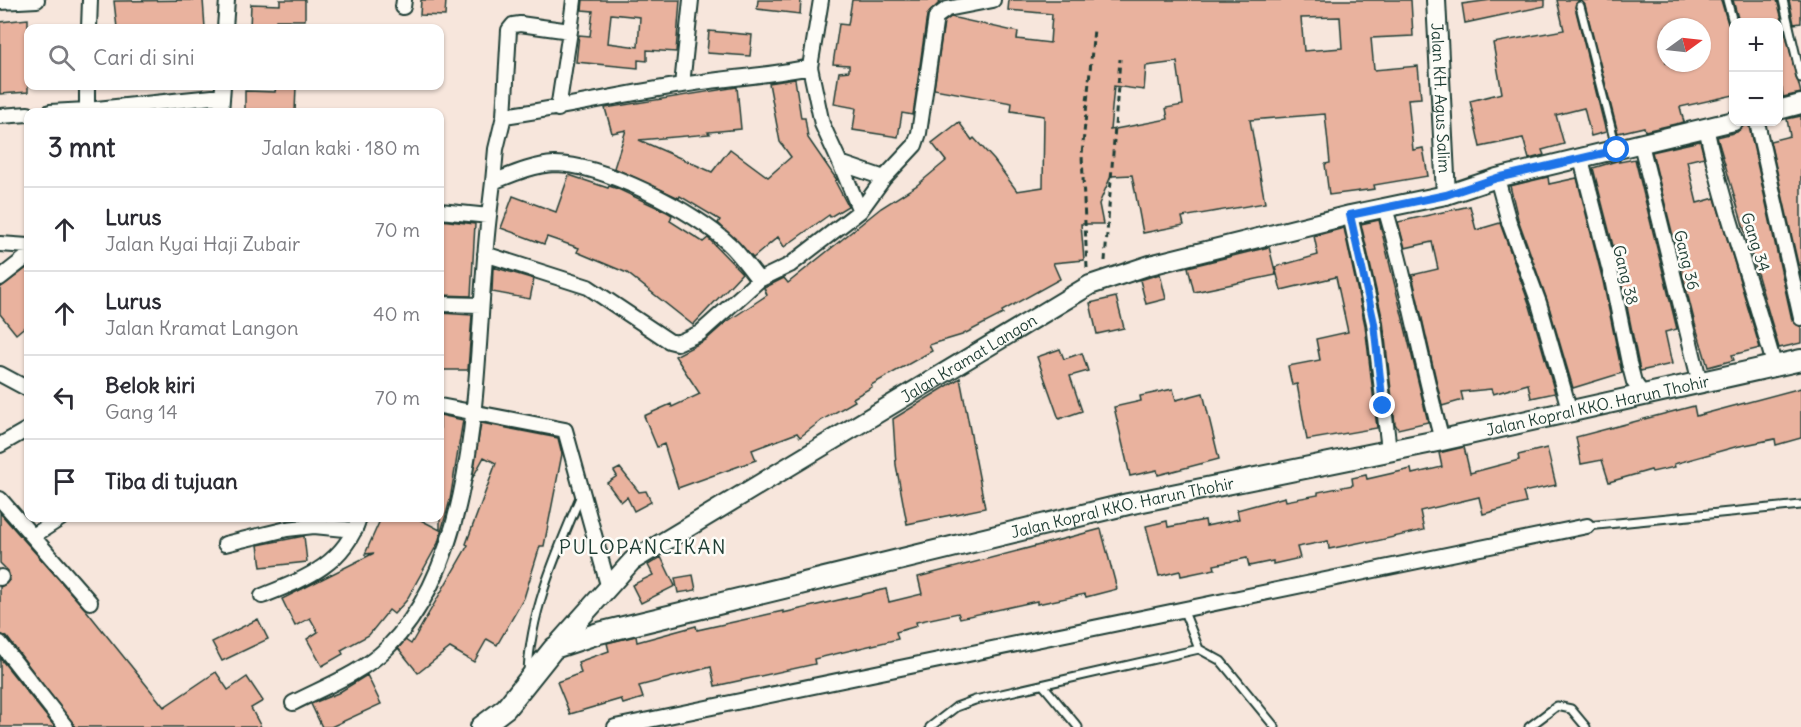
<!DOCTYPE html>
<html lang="id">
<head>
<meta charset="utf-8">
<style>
	body { margin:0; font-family:Delius,sans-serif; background:#f7f7f7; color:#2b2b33 }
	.controls { position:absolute; right:18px; top:18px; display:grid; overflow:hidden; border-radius:12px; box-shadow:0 2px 4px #0004 }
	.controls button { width:54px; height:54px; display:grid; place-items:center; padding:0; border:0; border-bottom:2px solid #e1e1e2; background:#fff; color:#2b2b33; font:30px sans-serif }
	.compass { position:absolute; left:1657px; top:18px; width:54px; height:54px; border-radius:50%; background:#fff; box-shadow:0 2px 4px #0004; rotate:75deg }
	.stop { position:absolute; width:18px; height:18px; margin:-14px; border:4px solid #1a73e8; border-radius:50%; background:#fff }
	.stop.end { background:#1a73e8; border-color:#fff; box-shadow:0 2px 6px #0008 }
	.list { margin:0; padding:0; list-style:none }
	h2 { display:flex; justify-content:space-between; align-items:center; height:78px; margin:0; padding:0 24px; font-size:26px }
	h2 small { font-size:20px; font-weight:400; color:#7c7c81 }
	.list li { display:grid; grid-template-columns:39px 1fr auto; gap:18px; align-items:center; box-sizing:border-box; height:84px; padding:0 24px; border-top:2px solid #e1e1e2 }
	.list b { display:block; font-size:22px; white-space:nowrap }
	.list p { margin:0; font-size:20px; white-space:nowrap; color:#7c7c81 }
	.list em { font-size:20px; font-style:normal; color:#7c7c81 }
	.icon { flex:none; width:33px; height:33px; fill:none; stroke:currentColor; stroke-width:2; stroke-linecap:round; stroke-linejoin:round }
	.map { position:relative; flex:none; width:1801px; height:727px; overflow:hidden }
	.search { position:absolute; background:#fff; box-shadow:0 2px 4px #0004; left:24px; top:24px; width:420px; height:66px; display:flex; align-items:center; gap:15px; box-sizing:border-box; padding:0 21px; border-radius:12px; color:#7c7c81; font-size:22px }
	.panel { position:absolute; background:#fff; box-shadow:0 2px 4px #0004; left:24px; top:108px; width:420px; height:414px; border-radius:12px }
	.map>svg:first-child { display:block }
	.building { fill:#e9b29e; stroke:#1f3d34; stroke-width:1.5; fill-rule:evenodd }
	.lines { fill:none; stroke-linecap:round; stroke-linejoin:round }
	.service-casing { stroke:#1f3d34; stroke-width:11 }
	.minor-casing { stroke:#1f3d34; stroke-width:18 }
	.tertiary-casing { stroke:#1f3d34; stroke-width:22 }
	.secondary-casing { stroke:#1f3d34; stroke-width:24 }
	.path { stroke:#1f3d34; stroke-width:3; stroke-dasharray:6 4.5; stroke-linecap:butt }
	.service { stroke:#fdfcf7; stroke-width:7 }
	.minor { stroke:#fdfcf7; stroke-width:14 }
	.tertiary { stroke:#fdfcf7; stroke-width:18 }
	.secondary { stroke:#fdfcf7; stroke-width:20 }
	.route { stroke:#1a73e8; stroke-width:8 }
	.labels { text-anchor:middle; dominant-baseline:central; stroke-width:5; stroke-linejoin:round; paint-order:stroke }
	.street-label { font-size:16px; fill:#1f3d34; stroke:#fdfcf7 }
	.quarter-label { font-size:20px; letter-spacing:1.5px; fill:#1f3d34; stroke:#fdfcf7 }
</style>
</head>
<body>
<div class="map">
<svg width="1801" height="727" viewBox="0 0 1801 727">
	<rect width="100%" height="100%" fill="#f7e6dc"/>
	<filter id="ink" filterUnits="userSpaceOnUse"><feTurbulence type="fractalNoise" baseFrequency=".0167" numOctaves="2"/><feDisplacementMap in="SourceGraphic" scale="12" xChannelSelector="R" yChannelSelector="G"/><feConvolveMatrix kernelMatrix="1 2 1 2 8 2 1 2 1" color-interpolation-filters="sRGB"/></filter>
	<g filter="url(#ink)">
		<path class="building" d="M203 0 205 28H117L114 1Z
			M280 0H305V20H276L275 28H250L251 4 280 5Z
			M421 0H446L445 16 420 15Z
			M583 0H680L676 52 647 50V61L638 60V68L576 62 579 35 590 36 593 11 582 10ZM611 14 640 17 638 47 608 43Z
			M758 0H801L800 14 757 9Z
			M852 0H942L927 15 913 115 902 113 898 137 853 130 856 108 834 104 839 72 849 71V65L833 64 839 24 848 25Z
			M1009 0H1411L1413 36 1371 38 1374 70 1418 66 1421 98 1408 99 1413 150 1423 148 1428 176 1374 185 1375 189 1329 195 1325 164 1330 163 1325 114 1250 120 1265 203 1182 217 1184 225 1143 233 1132 175 1111 176 1099 204 1103 224H1081L1084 260 1053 263 1060 279 1002 311 1003 314 962 335 929 345 932 351 871 385 872 387 853 398 855 401 822 420 800 437 797 433 752 450 756 460 678 488 664 444 657 447 644 416 671 404 672 407 700 394 675 356 706 340 725 323 767 295 764 288 784 278 788 283 881 208 916 186 946 161 932 143 959 122 972 140 974 138 994 160 1017 191 1043 187 1044 116 1011 111 1012 103 934 89 944 22 951 17 1018 32 1017 39 1050 43 1052 14 1008 10ZM1340 17 1342 48 1304 51 1301 18ZM1177 62 1183 105 1166 108 1168 119 1110 130 1114 86 1144 90 1146 66Z
			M1491 0H1545V6L1465 23 1462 4Z
			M1557 0H1721L1729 27 1734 32V95L1680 107 1684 122 1645 131 1644 127 1618 133 1585 5 1579 0 1575 7 1606 132 1591 136 1584 108 1556 115 1564 144 1542 150 1544 155 1529 159 1523 138 1480 147 1470 101 1502 93 1493 43 1564 30ZM1666 27H1702V63H1666Z
			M1733 0H1777L1801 93 1783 97 1782 88 1779 89V22H1739Z
			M1789 0H1801V23L1794 24Z
			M28 19V92L0 94V22Z
			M709 31 752 35 750 56 707 53Z
			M795 79 801 118H805L808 138 837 180 835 181 848 206 830 217 829 215 784 247 778 237 753 258 718 223 720 220 680 196 679 198 614 168 626 130 612 133 605 108 737 87 741 129 708 132 710 134 639 140 712 172 730 149 768 177 791 157 780 142 769 83Z
			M276 86H296L295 112H245V91L275 92Z
			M1801 116V277L1770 141 1790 136 1787 119Z
			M1748 122 1792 320 1801 327V343L1779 348 1717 137 1737 132Z
			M1700 141 1704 157 1687 161 1697 203 1715 198 1760 348 1732 355 1734 360 1708 367 1695 324 1652 152Z
			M1635 159 1677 329 1665 332 1672 364 1640 371 1621 277 1593 168 1620 160 1619 162Z
			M569 175 608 188 609 186 618 189 667 212 672 215 670 221 703 242 708 238 742 273 693 325 627 273 577 252 579 248 547 237 544 244 501 228 513 196 556 212Z
			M1548 177 1549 184 1577 178 1603 281 1622 373 1573 388 1547 300 1518 219 1510 186Z
			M1470 206 1476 230 1500 223 1530 306 1555 393 1531 398 1528 384 1493 394 1491 389 1461 392 1463 400 1442 406 1412 275 1438 269 1432 242 1405 248 1398 222Z
			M440 220 475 224 471 296 440 295Z
			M1379 220 1428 422 1398 429 1395 424 1383 321 1361 224Z
			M1344 228 1365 325 1377 428 1307 440 1297 384 1292 385 1288 366 1320 360 1316 339 1348 332 1336 277 1281 290 1275 267 1318 255 1314 236Z
			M1269 247 1276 275 1194 292 1188 267Z
			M28 267V324L16 334 0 314V288Z
			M493 267 534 279 530 299 492 292Z
			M1160 274 1166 299 1146 304 1140 280Z
			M1116 297 1124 328 1097 334 1090 303Z
			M440 313 472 315 468 370H442Z
			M1060 349 1064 359 1082 353 1088 371 1070 376 1082 411 1059 419 1037 357Z
			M960 378 985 508 907 524 896 465 893 419Z
			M1801 388V438L1776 445 1775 439 1735 447 1674 464 1675 467 1652 472 1651 470 1609 482 1602 460 1581 464 1576 437 1694 406 1696 416Z
			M1173 389 1176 400 1203 393 1219 459 1158 475 1157 470 1130 476 1114 407 1141 401 1140 396Z
			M440 415 463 420 450 500 438 543 406 601 394 614 389 610 369 635 341 650 343 654 322 666 307 639 318 632 310 618 295 626 282 599 374 553 365 554 381 518H417L440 530Z
			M481 423 558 438 562 454 544 546H540L524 598 497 645 487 639 474 662 450 648 418 673 398 648 405 640 411 644 468 545 466 544 496 463 484 457 472 479Z
			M1464 447 1470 473 1519 460 1518 455 1547 448 1556 485 1523 492 1526 503 1483 514 1479 497 1420 511 1424 530 1368 543 1367 541 1329 549 1328 541 1297 547 1300 558 1273 564V561L1249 566 1247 558 1214 565 1215 569 1181 576 1180 571 1159 576 1146 526 1167 521 1168 527 1205 520 1206 526 1239 519 1237 510 1285 497 1286 501 1318 495V492L1353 485 1352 478 1366 475 1367 479 1411 469 1412 474 1442 467 1439 453Z
			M620 468 639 492 646 491 651 502 634 511 627 497 621 502 607 483 617 476 614 471Z
			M0 513 86 610 164 707 216 672 228 690 247 677 263 701 251 708 261 727H75L7 637 0 634V587L6 584 10 579 8 571 0 563Z
			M1101 529 1117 589 1086 597 1085 594 1037 604V601L960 618 958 613 916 622 917 626 896 632 898 639 814 659 815 664 715 686 711 667 639 686 643 698 623 704 621 699 570 714 557 682 581 673 578 662 609 651 607 643 636 636 637 642 696 626 697 630 783 611V613L886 589 889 602 922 594 918 577Z
			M304 536 307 562 261 567 258 545Z
			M661 557 675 586 641 603 632 585 653 575 648 565Z
			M693 575 696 590 678 593 675 578Z
			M258 619 268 639 222 661 212 642Z
			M0 658 55 727H0Z
			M367 675 381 704 331 727H322L311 704 338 693Z"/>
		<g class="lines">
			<defs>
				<path id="service" d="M1727 0 1734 26
					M1783 0 1801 78
					M1580 6 1616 147
					M1587 526 1801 505
					M1183 609 1199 649
					M528 673C530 611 557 552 581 495
					M1043 685 1078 727
					M930 727 956 707 975 700 1199 649 1221 661 1275 727
					M1529 727 1557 706 1571 709 1586 727"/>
				<path id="minor" d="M821 0 810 67 822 124 840 163 884 178
					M0 2 37 0
					M403 7 404 0
					M89 28 90 0
					M225 28 227 0
					M570 31 574 0
					M682 85 691 0
					M87 86V110L222 96
					M50 112 87 110 86 112
					M221 112 223 86
					M0 116 28 114
					M504 116 509 30 513 25 520 24 570 31 558 109
					M1757 122 1801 318
					M1706 127C1723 209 1753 287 1775 368
					M1641 144 1700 383
					M1581 159 1612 279 1629 363 1634 382 1644 396
					M840 163 860 211 884 178 915 145 919 133 936 17 947 9 993 0
					M1497 178 1509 222 1539 303 1570 412
					M493 182 496 149 504 116C564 108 622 94 682 85 725 78 768 76 810 67
					M1385 208C1408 284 1421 363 1442 440
					M1350 215 1374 323 1389 450
					M489 216 493 182C513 174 533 165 555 164 602 164 695 211 729 244 740 254 749 268 759 280
					M0 244 28 246
					M485 254 588 287 669 341 677 343 700 333 759 280 790 265 860 211
					M0 278 28 256
					M440 304 481 305
					M0 374 28 389
					M440 406 565 430 608 585
					M0 445 28 429
					M0 499 90 602
					M33 536 61 518
					M225 544 287 529 314 526 355 530
					M0 578 1 577
					M262 596C304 579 344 565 359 518
					M0 643 66 727
					M293 703C324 687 362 673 387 648 487 549 473 347 489 216L440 211
					M615 727 1587 526"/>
				<g id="tertiary">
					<path id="s1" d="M1436 0 1446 195"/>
					<path d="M1778 110 1801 104"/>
					<path id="s2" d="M554 648 632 561 1090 285 1150 265 1350 215 1446 195 1497 178 1734 121"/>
				</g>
				<g id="secondary">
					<path id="s3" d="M481 727 506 708 554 648 599 633 1128 504 1442 440 1801 360"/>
				</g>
			</defs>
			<use href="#service" class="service-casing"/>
			<use href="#minor" class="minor-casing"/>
			<use href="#tertiary" class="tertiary-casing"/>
			<use href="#secondary" class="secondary-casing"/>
			<path class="path" d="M1105 261 1120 59
				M1087 268 1082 155 1094 29"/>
			<use href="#service" class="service"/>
			<use href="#minor" class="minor"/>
			<use href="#tertiary" class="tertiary"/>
			<use href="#secondary" class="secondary"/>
		</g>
	</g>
	<g class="lines" filter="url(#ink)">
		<path class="route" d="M1383 406 1374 323 1350 215 1446 195 1497 178 1617 150"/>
	</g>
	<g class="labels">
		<g class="street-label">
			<text stroke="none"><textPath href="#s1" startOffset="98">Jalan KH. Agus Salim</textPath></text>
			<text transform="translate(1756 242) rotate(72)">Gang 34</text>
			<text transform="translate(1687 260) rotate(76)">Gang 36</text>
			<text transform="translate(1626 275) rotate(76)">Gang 38</text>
			<text stroke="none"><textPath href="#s2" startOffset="510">Jalan Kramat Langon</textPath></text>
			<text stroke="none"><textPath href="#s3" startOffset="1180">Jalan Kopral KKO. Harun Thohir</textPath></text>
			<text stroke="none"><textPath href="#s3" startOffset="694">Jalan Kopral KKO. Harun Thohir</textPath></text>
		</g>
		<g class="quarter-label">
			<text x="643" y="546">PULOPANCIKAN</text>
		</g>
	</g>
</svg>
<div class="controls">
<button>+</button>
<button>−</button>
</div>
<svg class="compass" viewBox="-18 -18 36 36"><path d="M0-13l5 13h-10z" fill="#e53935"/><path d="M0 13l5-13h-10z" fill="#7c7c81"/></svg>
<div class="stop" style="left:1617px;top:150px"></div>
<div class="stop end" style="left:1383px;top:406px"></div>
<div class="search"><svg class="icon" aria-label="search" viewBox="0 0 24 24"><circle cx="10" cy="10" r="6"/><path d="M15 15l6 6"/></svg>Cari di sini</div>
<section class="panel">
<h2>3 mnt<small>Jalan kaki · 180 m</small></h2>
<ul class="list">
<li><svg class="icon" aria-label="ahead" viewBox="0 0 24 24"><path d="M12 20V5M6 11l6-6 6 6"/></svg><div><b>Lurus</b><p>Jalan Kyai Haji Zubair</p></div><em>70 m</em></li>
<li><svg class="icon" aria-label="ahead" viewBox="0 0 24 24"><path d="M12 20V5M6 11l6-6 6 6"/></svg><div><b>Lurus</b><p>Jalan Kramat Langon</p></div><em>40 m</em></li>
<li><svg class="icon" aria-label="left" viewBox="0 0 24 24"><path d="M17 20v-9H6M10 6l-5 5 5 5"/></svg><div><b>Belok kiri</b><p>Gang 14</p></div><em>70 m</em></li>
<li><svg class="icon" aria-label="arrive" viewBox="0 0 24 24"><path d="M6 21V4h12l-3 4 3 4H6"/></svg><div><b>Tiba di tujuan</b></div></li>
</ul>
</section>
</div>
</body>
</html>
